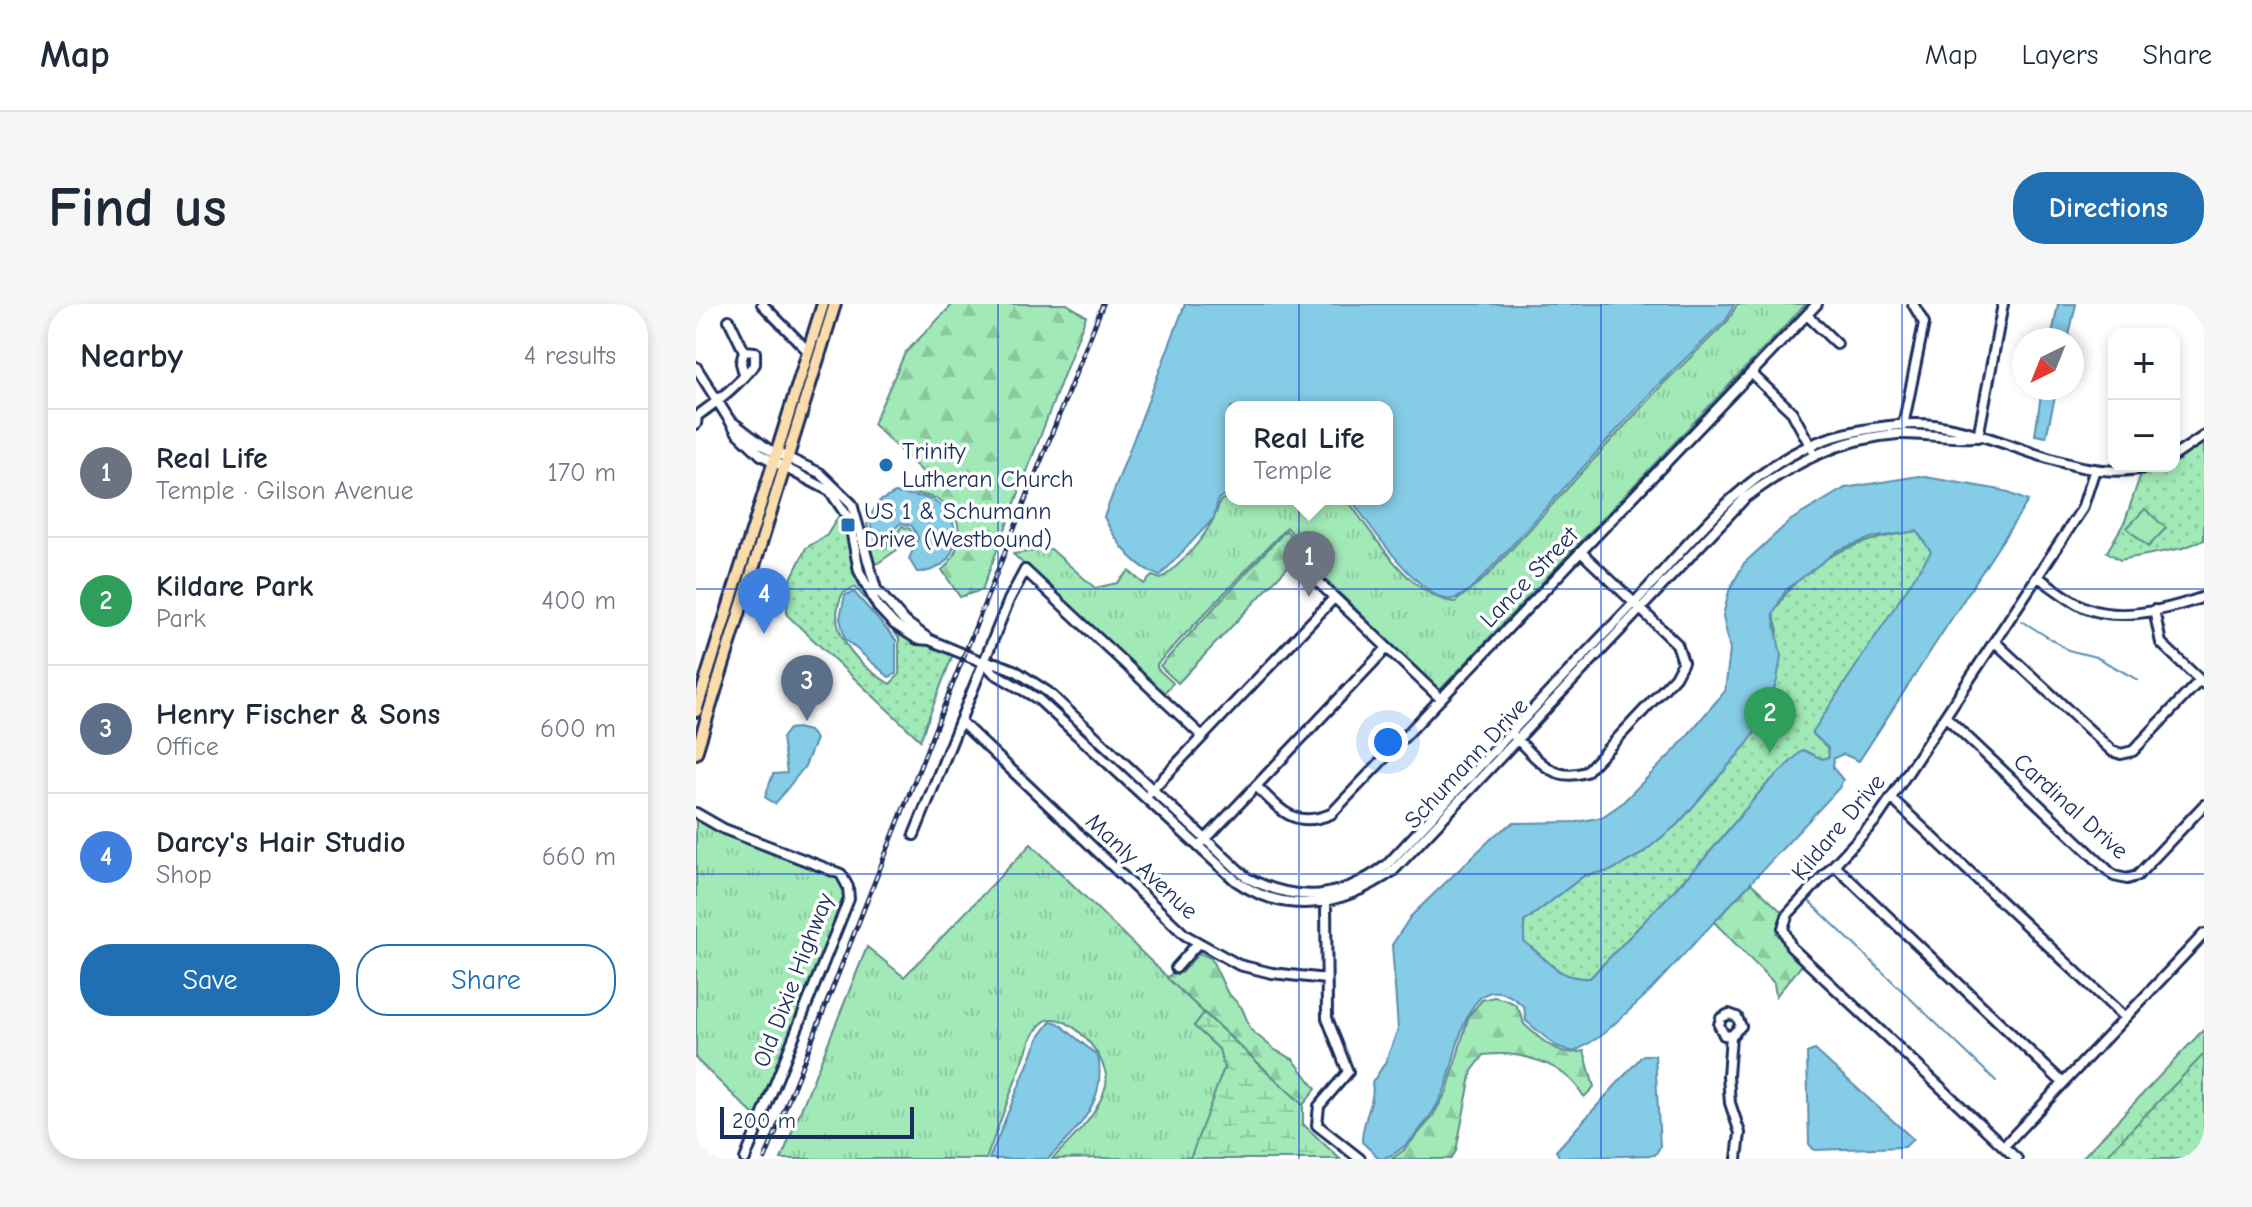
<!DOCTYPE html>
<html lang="en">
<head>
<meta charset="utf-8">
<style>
	body { margin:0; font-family:"Comic Neue",sans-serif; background:#f6f6f7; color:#1f2937 }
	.controls { position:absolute; right:24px; top:24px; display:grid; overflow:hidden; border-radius:16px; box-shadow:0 4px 12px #0003 }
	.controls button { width:72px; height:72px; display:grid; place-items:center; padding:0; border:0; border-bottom:2px solid #e0e1e3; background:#fff; color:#1f2937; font:40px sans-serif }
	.compass { position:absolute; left:1316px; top:24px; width:72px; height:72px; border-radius:50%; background:#fff; box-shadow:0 4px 12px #0003; rotate:223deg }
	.scale { position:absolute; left:24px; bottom:20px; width:194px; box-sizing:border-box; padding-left:8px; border:4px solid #1b2f5e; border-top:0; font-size:22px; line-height:28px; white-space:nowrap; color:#1b2f5e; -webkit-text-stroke:6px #fff; paint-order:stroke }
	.you { position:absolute; left:692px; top:438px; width:28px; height:28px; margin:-20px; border:6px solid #fff; border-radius:50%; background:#1a73e8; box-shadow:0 0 0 12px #1a73e833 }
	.badge { display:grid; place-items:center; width:52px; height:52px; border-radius:50%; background:#1f6fb2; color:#fff; font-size:26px; font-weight:700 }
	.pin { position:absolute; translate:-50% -66px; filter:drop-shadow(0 2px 4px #0008) }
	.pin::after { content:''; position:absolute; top:42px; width:28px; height:24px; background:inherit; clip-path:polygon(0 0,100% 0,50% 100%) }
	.popup { position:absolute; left:529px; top:97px; width:168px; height:104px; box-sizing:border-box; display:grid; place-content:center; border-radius:16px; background:#fff; filter:drop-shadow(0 2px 6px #0005); font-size:26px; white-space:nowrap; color:#747a83 }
	.popup b { font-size:30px; color:#1f2937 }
	.popup::after { content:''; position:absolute; left:50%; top:100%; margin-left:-16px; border:16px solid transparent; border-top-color:#fff }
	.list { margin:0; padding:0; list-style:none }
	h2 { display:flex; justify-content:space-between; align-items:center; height:104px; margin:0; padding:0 32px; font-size:34px }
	h2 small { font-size:26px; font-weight:400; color:#747a83 }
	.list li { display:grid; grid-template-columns:52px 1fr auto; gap:24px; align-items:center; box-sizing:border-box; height:128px; padding:0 32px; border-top:2px solid #e0e1e3 }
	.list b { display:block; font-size:30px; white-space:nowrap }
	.list p { margin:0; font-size:26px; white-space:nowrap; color:#747a83 }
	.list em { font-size:26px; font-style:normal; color:#747a83 }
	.actions { display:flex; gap:16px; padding:24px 32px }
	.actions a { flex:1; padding:18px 0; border:2px solid #1f6fb2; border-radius:32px; text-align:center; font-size:28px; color:#1f6fb2 }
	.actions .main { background:#1f6fb2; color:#fff }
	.map { position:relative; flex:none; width:1508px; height:855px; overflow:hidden; border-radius:32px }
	header { display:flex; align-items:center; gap:48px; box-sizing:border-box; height:112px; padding:0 40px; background:#fff; border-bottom:2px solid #e0e1e3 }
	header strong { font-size:38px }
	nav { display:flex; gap:44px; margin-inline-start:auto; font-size:28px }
	.intro { display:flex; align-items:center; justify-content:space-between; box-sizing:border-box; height:192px; padding:0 48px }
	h1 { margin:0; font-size:56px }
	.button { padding:20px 36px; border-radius:32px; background:#1f6fb2; color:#fff; font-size:28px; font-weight:700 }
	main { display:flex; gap:48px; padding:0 48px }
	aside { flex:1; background:#fff; border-radius:32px; box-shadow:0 4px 12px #0003 }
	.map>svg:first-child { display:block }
	.grass { fill:url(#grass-tufts); stroke:#5e8c8a; stroke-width:2 }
	.forest { fill:url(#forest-firs); stroke:#5e8c8a; stroke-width:2 }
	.wetland { fill:url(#wetland-marsh); stroke:#5e8c8a; stroke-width:2 }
	.park { fill:url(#park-dots); stroke:#5e8c8a; stroke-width:2; fill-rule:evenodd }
	.garden { fill:#a1e9b7; stroke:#5e8c8a; stroke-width:2 }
	.water { fill:#85cce6; stroke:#5b8db0; stroke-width:2; fill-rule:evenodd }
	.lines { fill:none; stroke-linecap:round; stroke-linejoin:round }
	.stream { stroke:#5b8db0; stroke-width:2 }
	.minor-casing { stroke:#1b2f5e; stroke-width:14 }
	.major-casing { stroke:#1b2f5e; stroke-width:16 }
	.minor { stroke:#fff; stroke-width:8 }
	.major { stroke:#faddab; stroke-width:10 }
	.rail-casing { stroke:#1b2f5e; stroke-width:5 }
	.rail { stroke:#fff; stroke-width:2; stroke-dasharray:6; stroke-linecap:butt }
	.grid { fill:none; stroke:#1d4ed8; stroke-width:2; stroke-opacity:0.55 }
	.poi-dot { fill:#1f6fb2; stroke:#fff; stroke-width:3 }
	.labels { text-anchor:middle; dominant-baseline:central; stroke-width:7; stroke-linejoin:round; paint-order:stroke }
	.poi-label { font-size:24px; fill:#1b2f5e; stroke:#fff; text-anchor:start }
	.street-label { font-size:24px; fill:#1b2f5e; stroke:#fff }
</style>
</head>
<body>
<header>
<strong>Map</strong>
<nav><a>Map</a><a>Layers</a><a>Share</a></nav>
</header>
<div class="intro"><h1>Find us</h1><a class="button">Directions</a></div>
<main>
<aside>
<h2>Nearby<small>4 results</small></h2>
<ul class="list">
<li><span class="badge" style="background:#6b7280">1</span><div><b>Real Life</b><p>Temple · Gilson Avenue</p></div><em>170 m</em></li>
<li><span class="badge" style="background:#2e9e5b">2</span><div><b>Kildare Park</b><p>Park</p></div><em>400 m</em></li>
<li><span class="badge" style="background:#5c6f8a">3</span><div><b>Henry Fischer &amp; Sons</b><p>Office</p></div><em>600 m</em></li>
<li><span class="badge" style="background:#3f7fe0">4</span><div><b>Darcy's Hair Studio</b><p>Shop</p></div><em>660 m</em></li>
</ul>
<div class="actions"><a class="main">Save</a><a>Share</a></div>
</aside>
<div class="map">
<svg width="1508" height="855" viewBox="0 0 1508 855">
	<defs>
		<pattern id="grass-tufts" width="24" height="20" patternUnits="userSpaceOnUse" patternTransform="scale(2)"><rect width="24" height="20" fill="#a1e9b7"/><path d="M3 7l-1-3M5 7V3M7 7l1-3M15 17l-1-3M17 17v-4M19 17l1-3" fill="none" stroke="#8ac8a0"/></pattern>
		<pattern id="forest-firs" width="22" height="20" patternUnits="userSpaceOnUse" patternTransform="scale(2)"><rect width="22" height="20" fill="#a1e9b7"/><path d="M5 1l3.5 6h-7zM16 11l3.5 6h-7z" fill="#8ac8a0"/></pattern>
		<pattern id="wetland-marsh" width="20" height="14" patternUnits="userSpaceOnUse" patternTransform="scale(2)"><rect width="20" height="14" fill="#a1e9b7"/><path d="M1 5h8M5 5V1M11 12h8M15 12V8" fill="none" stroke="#8ac8a0"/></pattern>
		<pattern id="park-dots" width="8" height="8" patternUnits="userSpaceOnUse" patternTransform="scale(2)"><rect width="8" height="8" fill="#a1e9b7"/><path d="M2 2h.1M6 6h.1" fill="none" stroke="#8ac8a0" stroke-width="1.8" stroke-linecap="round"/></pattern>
	</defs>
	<rect width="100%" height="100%" fill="#fff"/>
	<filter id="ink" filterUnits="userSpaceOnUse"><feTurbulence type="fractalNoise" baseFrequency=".0125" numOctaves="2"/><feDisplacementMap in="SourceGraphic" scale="16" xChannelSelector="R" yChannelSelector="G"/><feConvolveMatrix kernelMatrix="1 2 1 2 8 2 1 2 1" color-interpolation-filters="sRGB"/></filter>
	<g filter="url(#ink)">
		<path class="grass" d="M1041 0H1110L743 387 606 252 609 247 591 223 461 360V364L477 379 467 390 317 250 355 245 399 284 421 279 433 267 448 280 456 272 465 275C489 257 517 226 524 197L535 191V195H651C674 227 717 296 759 298L790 273 965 82 1032 17Z
			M171 219 176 237 189 245 206 222 214 225 218 234 175 264Z
			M0 514 143 573 150 595 62 815 0 755Z
			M335 540 508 709 498 722 523 745 528 764 496 853 356 855C378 833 402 812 410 781 415 757 378 713 356 715 345 716 340 726 335 735L290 855H85L171 643 208 673Z
			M1508 725V855H1385Z"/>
		<path class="forest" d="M257 0H371L390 12 286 286 264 293 246 266C268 247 271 210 241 195 233 192 223 190 216 188L232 173 177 120 209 49Z
			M590 226 606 248 482 379 464 362Z
			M1055 579 1086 608 1080 629 1107 660 1080 692 1078 679 1018 618Z
			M503 649 515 654 531 688 546 704 555 726 579 746 597 755 620 785 607 801 471 674 477 668 485 669Z
			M798 693C818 697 823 700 828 720 845 736 864 754 888 747L898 783 888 793C869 759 824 746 788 751L776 767 760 847 755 855H695L707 847 735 815 751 787 773 711 786 696Z"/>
		<path class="wetland" d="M508 709 607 801V820L644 855H494L528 764 523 745 498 722Z"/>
		<path class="park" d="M1508 138V236L1487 244 1424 256 1411 248 1429 217 1445 169 1478 162V158Z
			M145 208C155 229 155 252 163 274 178 319 216 336 257 350L224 436 91 311V283L110 244 131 231ZM159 283 203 334V371L194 380C162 361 127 327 147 289Z
			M1220 227 1236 248 1116 429 1132 444 1133 453 1126 455 1107 447 1068 483 1009 554 894 674C859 675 854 655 828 638V618L889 571 914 567 944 551 982 520 1051 440 1069 413 1082 326 1077 310C1107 253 1161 236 1220 227Z
			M1508 749V855H1407L1508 750Z"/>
		<path class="garden" d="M1449 205 1470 224 1452 243 1431 224Z"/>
		<path class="water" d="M489 0H1038L1031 15 963 80 788 272C779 280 769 292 757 295 729 302 670 217 655 195H691V103H535V187L522 195 518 214 464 272C437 262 420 238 408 213Z
			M1362 0H1380L1372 36H1355Z
			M1346 84H1361L1350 133 1339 131Z
			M1223 172 1305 186 1332 197 1163 457 1147 450 1138 454 1137 464 1147 476 1143 484 950 691 905 732 878 748 860 742 830 717 828 703C771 649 761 754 749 785 739 809 710 851 684 855L666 838C665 817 680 798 676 779L689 759 702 725 696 641 715 612 799 531 817 519 881 518 906 513 925 500 979 446 1029 387 1034 346 1027 312 1033 287 1048 259 1095 216 1149 184ZM1221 227 1235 248 1116 429 1132 444 1133 453 1126 455 1107 446 1068 483 1009 554 894 674C859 676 853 655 828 638V618L889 571 914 567 944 551 982 520 1051 440 1069 413 1081 376 1085 352 1077 310 1090 286 1142 246 1175 234Z
			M199 189C212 191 230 191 241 199 274 221 260 270 221 268L213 255 222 234 216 222 205 219 195 228 190 243 179 235 173 215 182 198Z
			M158 288 200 336V370L193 373 149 335 144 314 149 291Z
			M101 424 113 427 120 435 109 462 79 500 69 493 77 470 91 469 86 434 93 425Z
			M355 717 362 719 402 752C411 799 382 824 352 855H293L343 733Z
			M1119 746 1217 835 1209 843 1118 846 1113 840 1111 749Z
			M947 751H959L964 843 959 851 864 854 860 847Z"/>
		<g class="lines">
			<path class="stream" d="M1326 317 1372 346 1400 353 1442 376
				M1114 598 1300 777"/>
			<defs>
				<path id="minor" d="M66 0 112 47
					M1498 0 1508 9
					M1111 11 1141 40
					M33 16 48 47 45 59 48 70
					M0 63 41 128 65 151 134 187 153 215 163 267 182 303 198 320 221 335 234 336
					M1055 69 1096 108 1116 145
					M35 117 72 145 124 169 156 200 180 285 207 316 234 336 289 359H300L320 367 352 388 551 574C604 600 643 596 691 561 773 473 856 384 940 297 992 241 1043 173 1115 141 1142 129 1173 124 1203 121 1289 111 1370 186 1457 162
					M0 120 1 112C24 96 42 81 59 60V48L48 47
					M1207 122 1228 19 1217 0
					M1282 133 1307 0
					M1478 152 1508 132
					M600 257 745 395
					M1342 273C1357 283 1373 297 1390 304 1425 318 1474 305 1508 293
					M1458 306 1465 339 1508 380
					M1299 338 1416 447 1425 450 1437 447 1504 376
					M289 359 298 369 342 395 540 577C592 613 647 601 697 567L1049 194C1095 160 1143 134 1202 130 1227 129 1252 135 1277 133
					M1250 413 1418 572 1431 575 1441 572 1508 501
					M266 419 489 631 543 661 576 669 630 675
					M819 433C841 455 857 479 890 468L979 373 987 358 981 340 885 248
					M560 482C585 506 598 525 635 510L1121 0
					M454 488 638 294
					M1195 494 1429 714
					M0 509 28 525 145 570 152 583 153 595 49 855
					M218 531 313 296 329 266 506 432
					M507 538 691 344
					M1139 562 1367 779
					M630 597 631 714 652 768 623 802 621 821 664 855
					M480 664 502 639
					M1035 732 1028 731 1023 721 1025 714 1033 710 1041 713 1045 722 1035 732 1032 772 1034 799 1044 829 1041 855
					M1308 842 1508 630
					M1321 855 1095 643 1087 624 1092 610 1180 516 1195 494 1386 205 1399 165"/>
				<path id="major" d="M0 407 127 0
					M0 449 139 0"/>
			</defs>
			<use href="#minor" class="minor-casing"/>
			<use href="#major" class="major-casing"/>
			<use href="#minor" class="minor"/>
			<use href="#major" class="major"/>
			<defs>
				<path id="rail" d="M69 855 407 0"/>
			</defs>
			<use href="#rail" class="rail-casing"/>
			<use href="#rail" class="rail"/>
		</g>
	</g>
	<path class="grid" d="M302 0V855M603 0V855M905 0V855M1206 0V855M0 285H1508M0 570H1508"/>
	<g class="poi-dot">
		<circle cx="190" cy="161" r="8"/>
		<rect x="144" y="213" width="16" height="16" rx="4"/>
	</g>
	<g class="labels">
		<g class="poi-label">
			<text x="206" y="147">Trinity<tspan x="206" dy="28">Lutheran Church</tspan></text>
			<text x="168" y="207">US 1 &amp; Schumann<tspan x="168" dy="28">Drive (Westbound)</tspan></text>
		</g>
		<g class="street-label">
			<text transform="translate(833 273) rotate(-46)">Lance Street</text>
			<text transform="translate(770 459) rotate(-47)">Schumann Drive</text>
			<text transform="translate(1375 502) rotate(42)">Cardinal Drive</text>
			<text transform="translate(1142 523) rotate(-50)">Kildare Drive</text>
			<text transform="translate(446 562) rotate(43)">Manly Avenue</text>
			<text transform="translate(97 676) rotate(-69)">Old Dixie Highway</text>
		</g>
	</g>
</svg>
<div class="controls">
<button>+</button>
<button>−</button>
</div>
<svg class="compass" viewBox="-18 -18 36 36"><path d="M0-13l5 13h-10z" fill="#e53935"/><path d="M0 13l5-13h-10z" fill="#747a83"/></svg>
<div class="scale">200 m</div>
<div class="you"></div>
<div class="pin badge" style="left:613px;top:293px;background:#6b7280">1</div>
<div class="popup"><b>Real Life</b>Temple</div>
<div class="pin badge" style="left:1074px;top:449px;background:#2e9e5b">2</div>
<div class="pin badge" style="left:111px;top:417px;background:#5c6f8a">3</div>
<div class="pin badge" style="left:68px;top:330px;background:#3f7fe0">4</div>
</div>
</main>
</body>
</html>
